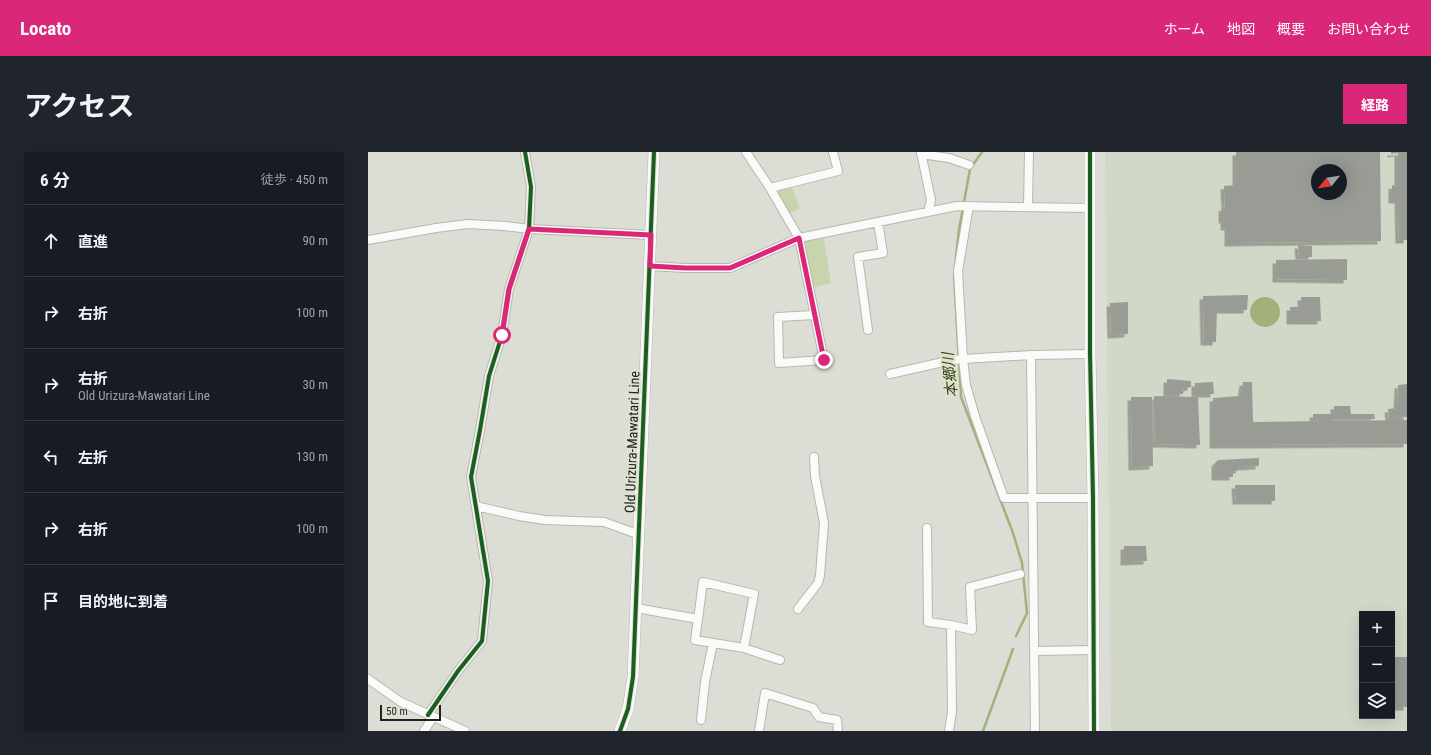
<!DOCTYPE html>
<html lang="ja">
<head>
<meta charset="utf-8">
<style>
	body { margin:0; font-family:"Roboto Condensed","Noto Sans JP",sans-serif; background:#20242c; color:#f1f3f6 }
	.controls { position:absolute; right:12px; bottom:12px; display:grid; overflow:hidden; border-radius:0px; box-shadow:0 4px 16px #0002 }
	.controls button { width:36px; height:36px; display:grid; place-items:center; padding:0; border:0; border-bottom:1px solid #363941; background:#171b24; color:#f1f3f6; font:20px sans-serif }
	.compass { position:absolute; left:943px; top:12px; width:36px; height:36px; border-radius:50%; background:#171b24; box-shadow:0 4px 16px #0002; rotate:240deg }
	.scale { position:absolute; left:12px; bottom:10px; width:61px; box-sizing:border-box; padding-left:4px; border:2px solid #20221c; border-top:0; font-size:11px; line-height:14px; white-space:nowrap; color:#20221c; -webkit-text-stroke:3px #dde2d3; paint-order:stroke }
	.stop { position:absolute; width:12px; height:12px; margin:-9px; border:3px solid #db2777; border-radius:50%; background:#fff }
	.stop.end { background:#db2777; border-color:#fff; box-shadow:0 1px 4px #0008 }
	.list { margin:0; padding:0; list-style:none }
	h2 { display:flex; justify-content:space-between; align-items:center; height:52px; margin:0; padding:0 16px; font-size:17px }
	h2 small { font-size:13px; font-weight:400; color:#9ea1a6 }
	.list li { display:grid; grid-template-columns:26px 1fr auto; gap:12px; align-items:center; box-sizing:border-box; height:72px; padding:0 16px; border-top:1px solid #363941 }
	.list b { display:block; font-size:15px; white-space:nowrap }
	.list p { margin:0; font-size:13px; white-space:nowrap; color:#9ea1a6 }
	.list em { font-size:13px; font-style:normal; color:#9ea1a6 }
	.icon { flex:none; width:22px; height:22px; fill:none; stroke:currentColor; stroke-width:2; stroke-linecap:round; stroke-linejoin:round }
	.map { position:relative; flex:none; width:1039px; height:579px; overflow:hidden; border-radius:0px }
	header { display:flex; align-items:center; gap:24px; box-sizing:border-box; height:56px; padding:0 20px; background:#db2777; color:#fff }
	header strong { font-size:19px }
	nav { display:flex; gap:22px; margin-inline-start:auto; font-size:14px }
	.intro { display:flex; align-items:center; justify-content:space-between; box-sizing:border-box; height:96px; padding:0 24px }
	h1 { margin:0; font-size:28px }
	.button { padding:10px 18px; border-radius:0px; background:#db2777; color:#fff; font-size:14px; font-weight:700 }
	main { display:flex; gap:24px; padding:0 24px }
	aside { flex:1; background:#171b24; border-radius:0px; box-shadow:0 4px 16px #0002 }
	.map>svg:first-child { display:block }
	.built { fill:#d2d8c8; fill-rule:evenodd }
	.green { fill:#c8d4ab }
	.water { fill:#a2b17c }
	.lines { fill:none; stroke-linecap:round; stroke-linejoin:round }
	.stream { stroke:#a2b17c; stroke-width:2.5 }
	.building { fill:#999b95; fill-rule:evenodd; filter:url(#shadow) }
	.street-casing { stroke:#b6b7b1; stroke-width:10 }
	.secondary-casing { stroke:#b6b7b1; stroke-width:12 }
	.street { stroke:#fafaf9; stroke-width:8 }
	.secondary { stroke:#fafaf9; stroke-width:11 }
	.cycleway-casing { stroke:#dde2d3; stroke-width:6 }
	.cycleway { stroke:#1b5e20; stroke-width:4 }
	.route { stroke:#db2777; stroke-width:5 }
	.labels { text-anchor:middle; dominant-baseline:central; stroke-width:4; stroke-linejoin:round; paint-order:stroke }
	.street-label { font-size:14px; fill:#20221c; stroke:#dde2d3 }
	.water-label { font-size:15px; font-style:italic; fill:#334108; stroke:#dde2d3 }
</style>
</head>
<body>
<header>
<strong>Locato</strong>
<nav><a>ホーム</a><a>地図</a><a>概要</a><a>お問い合わせ</a></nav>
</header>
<div class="intro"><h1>アクセス</h1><a class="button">経路</a></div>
<main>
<aside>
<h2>6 分<small>徒歩 · 450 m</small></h2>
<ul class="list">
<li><svg class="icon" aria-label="ahead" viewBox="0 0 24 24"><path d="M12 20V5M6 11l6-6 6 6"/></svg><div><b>直進</b></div><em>90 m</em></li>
<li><svg class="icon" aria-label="right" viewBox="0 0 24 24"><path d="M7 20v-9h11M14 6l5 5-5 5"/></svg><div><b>右折</b></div><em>100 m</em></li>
<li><svg class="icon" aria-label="right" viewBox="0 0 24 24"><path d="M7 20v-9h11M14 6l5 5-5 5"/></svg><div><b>右折</b><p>Old Urizura-Mawatari Line</p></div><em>30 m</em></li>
<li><svg class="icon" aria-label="left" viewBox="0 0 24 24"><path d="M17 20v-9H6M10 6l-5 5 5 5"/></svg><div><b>左折</b></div><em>130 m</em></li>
<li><svg class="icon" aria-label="right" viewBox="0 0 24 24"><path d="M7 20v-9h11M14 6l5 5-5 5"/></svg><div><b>右折</b></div><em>100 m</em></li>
<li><svg class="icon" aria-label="arrive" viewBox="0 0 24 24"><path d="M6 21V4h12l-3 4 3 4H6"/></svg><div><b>目的地に到着</b></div></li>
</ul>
</aside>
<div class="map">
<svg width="1039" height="579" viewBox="0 0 1039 579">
	<defs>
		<filter id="shadow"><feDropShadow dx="-3.5" dy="3.5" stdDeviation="0" flood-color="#0004"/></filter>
	</defs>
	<rect width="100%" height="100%" fill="#dcded6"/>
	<path class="built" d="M737 0H1039V579H743ZM949 18H973V42H949ZM994 462H1024V564H994Z"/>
	<path class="green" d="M423 33 432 56 418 63 404 38Z
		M455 82 463 131 443 136 433 88Z"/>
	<path class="water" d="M882 160a15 15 0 1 1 30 0a15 15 0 1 1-30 0Z"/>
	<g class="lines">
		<path class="stream" d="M614 0 602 17 591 78 586 123 593 245 645 381 654 411 659 461 648 484
			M615 579 645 497"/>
	</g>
	<path class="building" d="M868 0H1012L1013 89 860 91V75H856V68H854V56L857 55 856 34 868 33ZM949 18H973V42H949Z
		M1023 0H1039V88H1031L1030 48H1024V33L1030 34V1L1023 2Z
		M930 93 944 94V105H931Z
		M979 107V128L908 127V108Z
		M880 143 879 158H849L848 190H836L835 144Z
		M933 145H952L953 169H922V155H933Z
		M760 150V182L743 183 742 151Z
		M799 227 823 229V235L816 236 815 242H799Z
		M845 230 846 242H827V231Z
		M875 230H884L885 270 1039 268V292L845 293V246L873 244Z
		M1039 232V265L1021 266 1020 257 1029 256 1030 233Z
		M786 244 830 245 832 293 787 292Z
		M763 245H784L785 314 764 315Z
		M966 254H982L983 262H1006L1007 267 945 268V262H966Z
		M891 306V314L872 315 871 318H865V325H847V311L850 308Z
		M867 333H907V349H868Z
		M756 394H778L779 409 756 410Z
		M1024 505H1039V555H1024Z"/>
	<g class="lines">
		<defs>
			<path id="street" d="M378 0 402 36 431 86 456 208 411 211 410 165 446 163
				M553 0 563 48 560 60
				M553 2 581 6 601 13
				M402 36 470 19 465 0
				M601 54 590 119 595 207 598 233 607 264 636 346H725
				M660 55 661 0
				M0 88 68 76 100 72 137 74 161 77 283 83
				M281 114 317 116H362L431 86 589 54 723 56
				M500 178 490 105 515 101 510 70
				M663 203 667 579
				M522 222 584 208 595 207 663 203 722 202
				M108 354 151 364 177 368 236 370 272 383
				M559 376 560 470 583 473 604 478 602 435 652 422
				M268 456 330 467 327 488 376 496 386 442 335 430 330 467
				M430 457 450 431 452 424 456 371 447 324 446 305
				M376 496 412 508
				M667 499 725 498
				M0 527 33 550 97 579
				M60 563 90 519 114 489 120 429 103 325 112 278 121 224 134 183 141 137 161 77 163 35 157 0
				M333 568 337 530 345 491
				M56 579 65 565
				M391 579 397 541 445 556 451 565 469 568 470 579
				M581 579 584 560 583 473"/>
			<path id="secondary" d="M722 0V202L725 346 726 579
				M252 579 260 557 265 525 286 0"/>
		</defs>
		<use href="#street" class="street-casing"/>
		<use href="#secondary" class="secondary-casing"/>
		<use href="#street" class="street"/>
		<use href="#secondary" class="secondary"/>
		<defs>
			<path id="cycleway" d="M722 0V202L725 346 726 579
				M60 563 90 519 114 489 120 429 103 325 112 278 121 224 134 183 141 137 161 77 163 35 157 0
				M252 579 260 557 265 525 286 0"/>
		</defs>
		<use href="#cycleway" class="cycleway-casing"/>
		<use href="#cycleway" class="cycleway"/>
	</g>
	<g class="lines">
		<path class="route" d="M134 183 141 137 161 77 283 83 282 114 317 116H362L431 86 456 208"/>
	</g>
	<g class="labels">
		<g class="street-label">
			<text transform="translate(264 290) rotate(-88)">Old Urizura-Mawatari Line</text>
		</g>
		<g class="water-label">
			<text transform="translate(582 223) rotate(-95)">本郷川</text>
		</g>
	</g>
</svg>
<div class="controls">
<button>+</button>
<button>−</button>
<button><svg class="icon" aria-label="layers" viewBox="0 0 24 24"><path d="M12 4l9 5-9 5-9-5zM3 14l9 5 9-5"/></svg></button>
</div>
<svg class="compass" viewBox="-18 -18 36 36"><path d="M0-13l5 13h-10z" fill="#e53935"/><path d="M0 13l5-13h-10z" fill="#9ea1a6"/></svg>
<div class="scale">50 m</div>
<div class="stop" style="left:134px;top:183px"></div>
<div class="stop end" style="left:456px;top:208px"></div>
</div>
</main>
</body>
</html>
